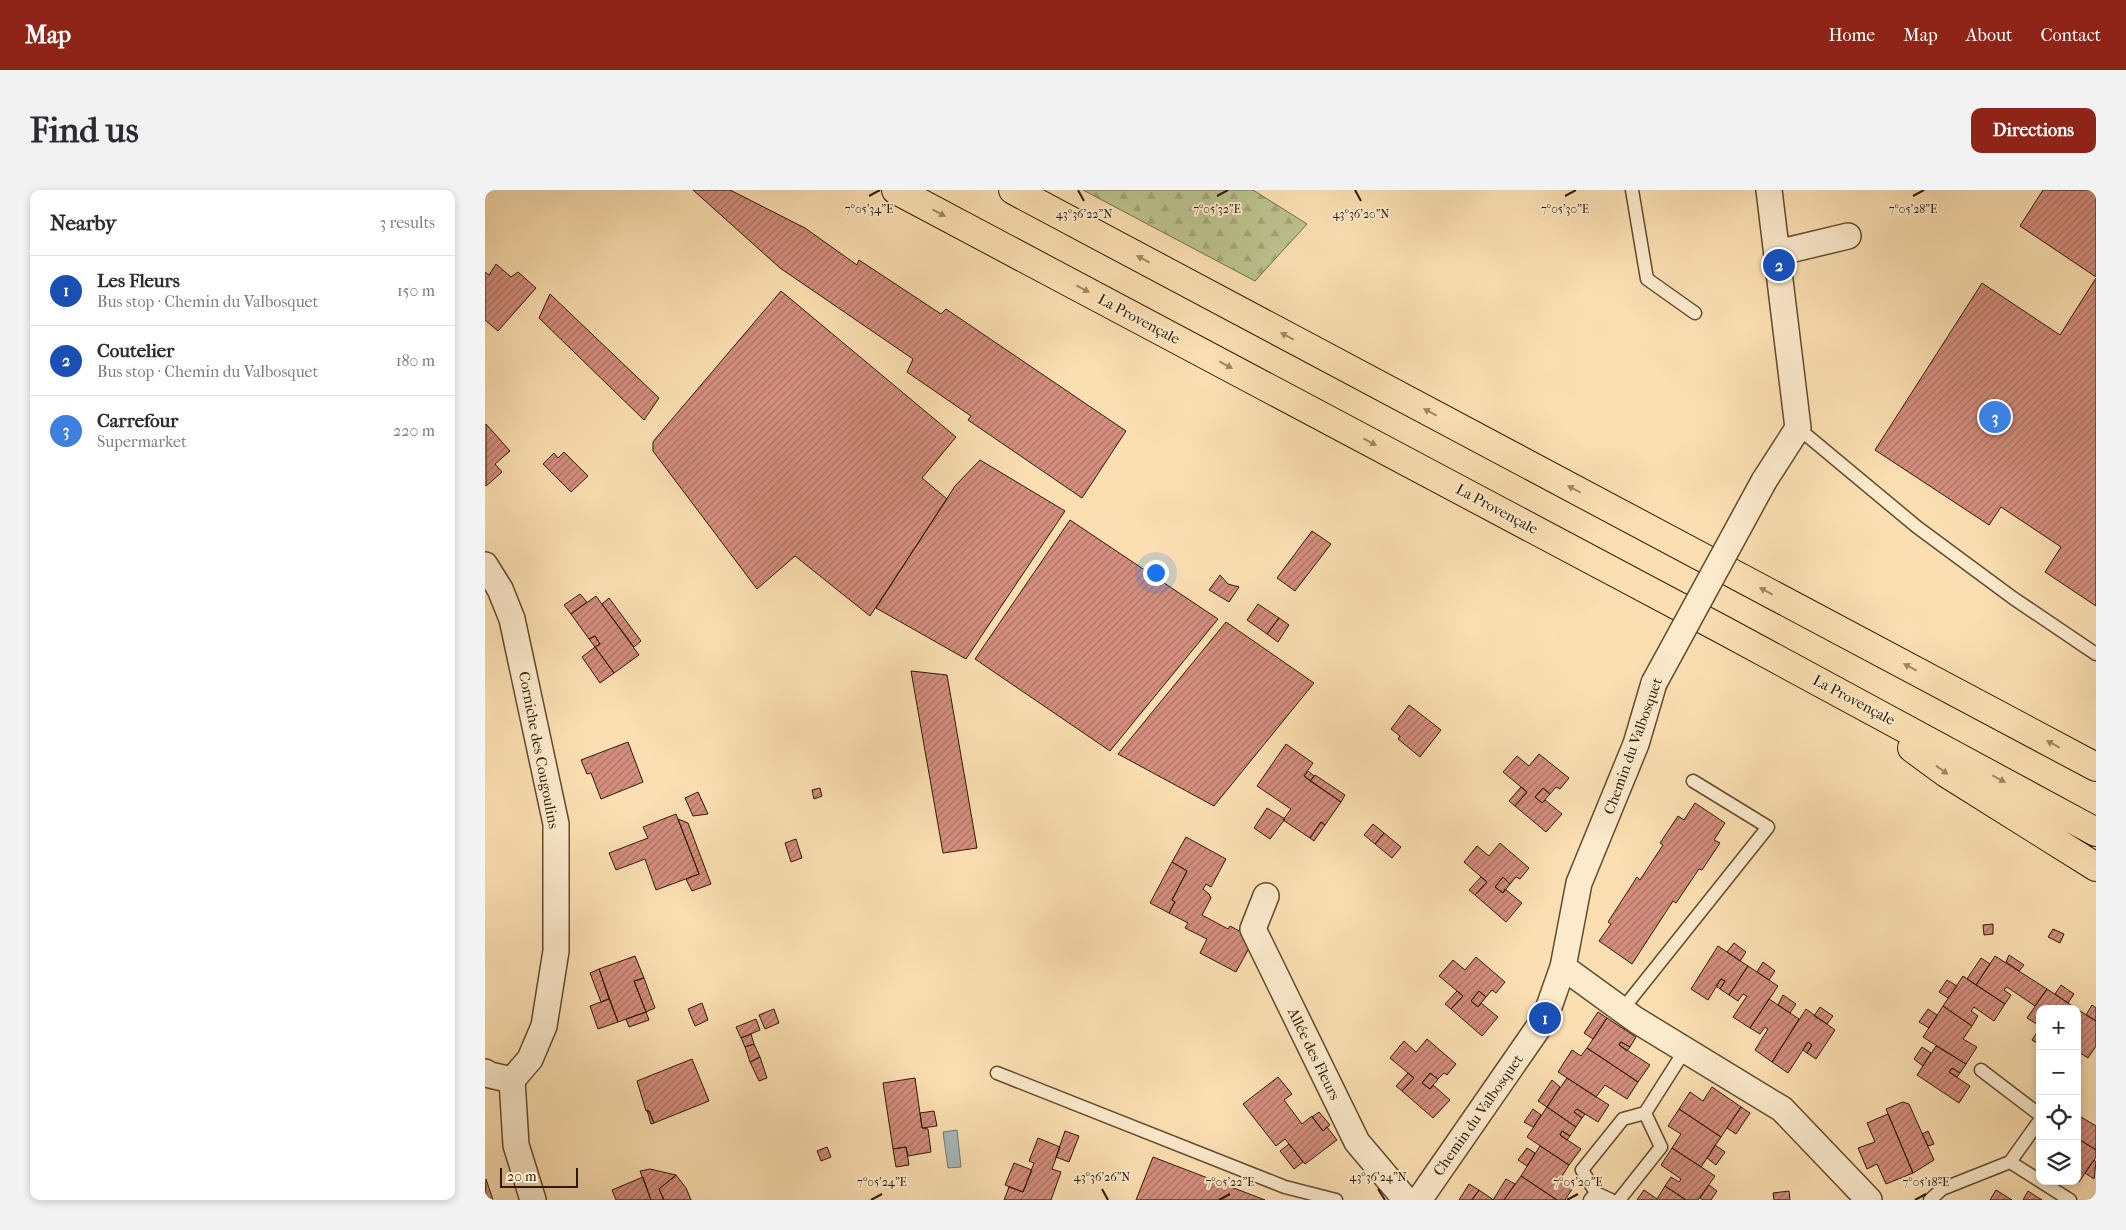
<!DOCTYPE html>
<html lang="en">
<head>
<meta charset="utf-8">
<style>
	body { margin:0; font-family:"IM FELL French Canon",serif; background:#f2f2f3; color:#2b2b33 }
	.controls { position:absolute; right:15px; bottom:15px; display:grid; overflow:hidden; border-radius:10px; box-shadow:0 2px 8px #0003 }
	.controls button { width:45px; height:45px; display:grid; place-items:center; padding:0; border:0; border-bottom:1px solid #e1e1e2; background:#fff; color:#2b2b33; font:25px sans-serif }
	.scale { position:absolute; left:15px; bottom:12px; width:78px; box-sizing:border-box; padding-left:5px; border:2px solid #2f1a01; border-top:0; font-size:14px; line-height:18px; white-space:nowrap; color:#2f1a01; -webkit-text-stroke:4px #fceacd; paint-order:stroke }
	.you { position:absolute; left:670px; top:382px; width:18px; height:18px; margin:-12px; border:4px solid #fff; border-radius:50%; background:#1a73e8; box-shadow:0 0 0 8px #1a73e833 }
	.badge { display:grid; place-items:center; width:32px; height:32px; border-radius:50%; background:#8f2418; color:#fff; font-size:16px; font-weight:700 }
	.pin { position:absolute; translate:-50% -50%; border:2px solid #fff; box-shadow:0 1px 5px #0006 }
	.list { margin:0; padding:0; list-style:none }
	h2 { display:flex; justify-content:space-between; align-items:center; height:65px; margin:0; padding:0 20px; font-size:21px }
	h2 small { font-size:16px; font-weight:400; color:#7c7c81 }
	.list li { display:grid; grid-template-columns:32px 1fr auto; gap:15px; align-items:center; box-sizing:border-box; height:70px; padding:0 20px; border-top:1px solid #e1e1e2 }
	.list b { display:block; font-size:19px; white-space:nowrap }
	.list p { margin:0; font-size:16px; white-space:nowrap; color:#7c7c81 }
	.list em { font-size:16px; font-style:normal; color:#7c7c81 }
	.icon { flex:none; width:28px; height:28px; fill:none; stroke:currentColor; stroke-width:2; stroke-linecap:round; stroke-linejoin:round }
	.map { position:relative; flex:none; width:1611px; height:1010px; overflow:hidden; border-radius:10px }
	header { display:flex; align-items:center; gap:30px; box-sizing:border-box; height:70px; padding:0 25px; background:#8f2418; color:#fff }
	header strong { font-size:24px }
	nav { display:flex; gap:28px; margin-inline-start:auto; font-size:18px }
	.intro { display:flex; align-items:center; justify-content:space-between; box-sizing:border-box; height:120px; padding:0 30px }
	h1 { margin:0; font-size:35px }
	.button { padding:12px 22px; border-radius:10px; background:#8f2418; color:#fff; font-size:18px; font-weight:700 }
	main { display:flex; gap:30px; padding:0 30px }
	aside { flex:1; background:#fff; border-radius:10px; box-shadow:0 2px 8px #0003 }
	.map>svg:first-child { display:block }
	.forest { fill:url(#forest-firs); stroke:#766e48 }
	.water { fill:#a5b9b8; stroke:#76796f }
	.building { fill:url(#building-hatch); stroke:#2f1a01 }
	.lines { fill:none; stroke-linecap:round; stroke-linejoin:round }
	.lane-casing { stroke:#624b2d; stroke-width:15 }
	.street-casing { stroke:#624b2d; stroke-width:28 }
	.highway-casing { stroke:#2f1a01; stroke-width:30 }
	.lane { stroke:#fceacd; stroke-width:12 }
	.street { stroke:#fceacd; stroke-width:25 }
	.highway { stroke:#fbdfb2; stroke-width:28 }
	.street-bridge-casing { stroke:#624b2d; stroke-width:28; stroke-linecap:butt }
	.street-bridge { stroke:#fceacd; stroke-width:25 }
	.oneway { fill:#9f8662 }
	.ticks { fill:none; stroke:#2f1a01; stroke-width:2 }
	.labels { text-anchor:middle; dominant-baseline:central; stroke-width:4; stroke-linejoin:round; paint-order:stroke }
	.street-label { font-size:15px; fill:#2f1a01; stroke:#fceacd }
	.ticks-label { font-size:12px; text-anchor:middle; fill:#2f1a01; stroke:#fceacd; stroke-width:4; stroke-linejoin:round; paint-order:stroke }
</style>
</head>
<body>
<header>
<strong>Map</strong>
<nav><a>Home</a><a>Map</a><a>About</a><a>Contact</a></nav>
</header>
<div class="intro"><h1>Find us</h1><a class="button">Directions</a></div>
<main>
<aside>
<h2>Nearby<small>3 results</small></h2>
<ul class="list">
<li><span class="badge" style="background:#1a4fb4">1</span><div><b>Les Fleurs</b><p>Bus stop · Chemin du Valbosquet</p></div><em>150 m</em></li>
<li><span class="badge" style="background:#1a4fb4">2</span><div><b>Coutelier</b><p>Bus stop · Chemin du Valbosquet</p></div><em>180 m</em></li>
<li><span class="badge" style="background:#3f7fe0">3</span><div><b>Carrefour</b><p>Supermarket</p></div><em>220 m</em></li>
</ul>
</aside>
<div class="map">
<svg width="1611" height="1010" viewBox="0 0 1611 1010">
	<defs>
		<pattern id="forest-firs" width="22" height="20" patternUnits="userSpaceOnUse" patternTransform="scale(1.25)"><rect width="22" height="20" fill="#bcc28e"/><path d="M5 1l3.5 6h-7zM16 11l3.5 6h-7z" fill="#a2a679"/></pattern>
		<pattern id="building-hatch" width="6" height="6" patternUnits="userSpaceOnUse" patternTransform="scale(1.25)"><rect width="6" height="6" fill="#d48e7e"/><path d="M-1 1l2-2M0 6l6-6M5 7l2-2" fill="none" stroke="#ac7365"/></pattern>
	</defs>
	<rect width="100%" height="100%" fill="#fbdfb2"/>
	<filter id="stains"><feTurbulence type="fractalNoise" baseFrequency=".004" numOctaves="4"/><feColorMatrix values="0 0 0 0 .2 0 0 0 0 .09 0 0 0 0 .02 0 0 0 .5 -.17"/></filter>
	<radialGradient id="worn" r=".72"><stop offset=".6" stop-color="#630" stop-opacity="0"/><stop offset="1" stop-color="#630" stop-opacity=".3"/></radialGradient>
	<path class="forest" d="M598 0H768L822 34 770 91Z"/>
	<path class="water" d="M472 940 476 977 463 978 458 942Z"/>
	<path class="building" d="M208 0H245L320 38 372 75 374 70 456 124 461 119 641 241 597 308 483 230 486 226 422 182 428 169 295 78Z
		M1558 0H1611V87L1535 36Z
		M11 74 26 87 33 82 51 98 13 141 0 130V82L4 85Z
		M1611 88V416L1560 382 1576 357 1516 317 1504 335 1390 260 1497 93 1575 145Z
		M296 101 471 247 437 288 462 309 385 426 310 366 272 399 168 261V252L171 248Z
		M65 104 174 208 159 230 54 128Z
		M1 234 25 261 10 274 17 282 1 296Z
		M79 262 103 286 86 302 58 274 69 263 73 268Z
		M495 270 580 321 481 469 391 418 470 296Z
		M585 330 733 429 625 561 490 469Z
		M827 341 846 354 810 401 792 388Z
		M735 385 743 394 754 397 744 412 724 400Z
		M95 404 102 412 86 424 79 415Z
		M111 406 154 465 129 483 110 457 115 454 110 446 104 449 86 424Z
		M124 408 156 451 149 457 117 414Z
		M773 414 794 428 782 444 762 430Z
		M794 428 804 435 793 452 782 444Z
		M741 432 829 493 729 616 633 564Z
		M110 446 115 454 110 457 104 449Z
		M110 457 129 483 115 493 97 467Z
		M426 481 462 485 492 658 458 663Z
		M924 515 956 540 935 567 913 549 915 546 906 539Z
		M143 552 158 592 116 609 106 583 102 584 96 570Z
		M801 554 828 573 819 586 856 612 840 635 836 632 825 648 798 630 806 619 772 596Z
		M1054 564 1084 588 1075 599 1071 597 1065 604 1058 598 1050 607 1057 613 1060 610 1077 624 1061 642 1030 616 1042 602 1018 582 1032 566 1044 576Z
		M823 581 829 586 825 591 819 586Z
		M830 585 860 605 856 612 825 591Z
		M1036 597 1042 602 1030 616 1024 611Z
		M335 598 337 606 329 609 327 600Z
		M1058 598 1065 604 1057 613 1050 607Z
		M213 602 223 624 208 626 200 608Z
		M1210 613 1240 633 1229 650 1235 653 1217 680 1214 679 1191 713 1188 711 1147 774 1114 751 1126 734 1123 732 1152 687 1155 690 1178 655 1175 653 1193 626 1199 630Z
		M782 618 800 629 785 649 769 638Z
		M191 624 214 684 171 700 160 669 131 680 124 663 163 648 158 637Z
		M193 629 203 633 226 694 207 701 201 689 214 684Z
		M836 632 840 635 829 651 825 648Z
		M888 634 899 643 890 654 879 645Z
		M899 643 916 657 907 668 890 654Z
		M701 647 741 669 726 697 721 694 718 699 724 704 726 708 717 725 743 739 745 736 769 749 751 782 715 763 722 749 700 738 703 733 684 723 690 712 687 710 702 681 687 672Z
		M311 649 317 668 306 672 300 653Z
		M1015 653 1044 678 1035 689 1031 687 1025 694 1018 687 1010 697 1018 703 1020 699 1037 713 1021 732 990 705 1002 692 979 672 992 656 1004 666Z
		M687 672 702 681 687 710 690 712 684 723 665 713Z
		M996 687 1002 692 990 705 984 700Z
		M1018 687 1025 694 1018 703 1010 697Z
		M1508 734V744L1499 745 1498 735Z
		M1568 739 1579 744 1575 753 1563 747Z
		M1249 753 1261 762 1255 771 1242 762Z
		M1233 756 1263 776 1244 805 1235 799 1240 791 1236 789 1223 810 1206 799Z
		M1524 765 1539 775 1534 781 1521 772Z
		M150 766 159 788 149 791 161 822 133 832 114 779Z
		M1510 766 1562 799 1550 816 1522 797 1519 800 1526 805 1520 814 1491 795Z
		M991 767 1020 792 1011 803 1007 800 1001 807 994 801 986 811 993 817 996 813 1013 827 997 846 966 819 978 806 954 786 968 770 980 780Z
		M1496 768 1505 774 1491 795 1482 789Z
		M1278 772 1290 781 1284 790 1272 782Z
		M1263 776 1293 796 1265 838 1248 827 1262 806 1258 804 1253 811 1244 805Z
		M114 779 124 809 116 812 105 783Z
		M1478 786 1520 814 1509 831 1489 817 1486 821 1493 826 1487 836 1458 816Z
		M159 788 170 818 161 822 149 791Z
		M1236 789 1240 791 1235 799 1231 796Z
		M1462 790 1472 796 1463 808 1454 802Z
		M1576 795 1589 804 1583 813 1570 804Z
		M1562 799 1592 819H1555V836L1542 828Z
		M972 801 978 806 966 819 960 814Z
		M994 801 1001 807 993 817 986 811Z
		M1298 805 1311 814 1305 823 1293 815Z
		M124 809 133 832 113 839 105 816Z
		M1284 809 1314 829 1287 872 1270 860 1283 839 1280 837 1275 844 1265 838Z
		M217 813 223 830 210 836 203 819Z
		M1607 815 1611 818V831L1601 825Z
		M1458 816 1487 836 1478 849 1492 857 1481 874 1438 847Z
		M1335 817 1348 826 1342 834 1329 826Z
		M289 819 294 833 280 839 274 825Z
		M1321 819 1350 840 1331 869 1322 863 1327 855 1323 852 1303 883 1287 872Z
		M1443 819 1452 825 1444 838 1434 832Z
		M1592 819 1611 831V856L1603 868 1592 861Z
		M161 822 164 830 144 837 141 829Z
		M1113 822 1122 828 1108 849 1099 843Z
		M1122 828 1151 847 1145 857 1136 852 1134 855 1165 875 1153 892 1102 858Z
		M271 829 275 840 256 848 251 837Z
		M1555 838V855L1547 850Z
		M266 844 269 854 260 857 256 848Z
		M942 849 971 874 962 885 959 883 953 889 945 883 937 893 945 899 948 895 965 910 948 928 917 901 929 888 905 868 919 851 931 862Z
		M1136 852 1145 857 1142 861 1134 855Z
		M1323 852 1327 855 1322 863 1318 860Z
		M269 854 275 867 265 872 260 857Z
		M1451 856 1481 874 1475 883 1467 878 1464 882 1485 896 1474 913 1432 885Z
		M1437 857 1446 863 1438 876 1429 869Z
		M1102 858 1153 892 1142 909 1120 895 1111 907 1073 882 1087 860 1096 866Z
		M275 867 282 888 274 891 265 872Z
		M207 869 224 911 169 933 164 921H161L152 891Z
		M1467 878 1475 883 1472 887 1464 882Z
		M923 883 929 888 917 901 911 896Z
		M945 883 953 889 945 899 937 893Z
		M793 887 807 904 799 910 817 934 827 926 838 941 842 937 852 950 820 974 800 949 791 956 758 914Z
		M430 888 437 938 443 939 446 962 423 966 421 957 408 959 398 893Z
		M1082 888 1124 915 1113 932 1092 919 1089 922 1097 928 1091 937 1062 917Z
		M1067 890 1075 897 1062 917 1053 911Z
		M1227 897 1256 917 1236 947 1194 919 1205 902 1218 911Z
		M1418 912 1424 914 1449 970 1428 983 1401 919Z
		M1062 917 1091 937 1085 946 1077 941 1075 945 1096 959 1084 975 1042 947Z
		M1256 917 1265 923 1251 944 1242 938Z
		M1048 919 1056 925 1048 937 1039 932Z
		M1092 919 1100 924 1097 928 1089 922Z
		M1194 919 1236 947 1216 977 1187 958 1196 944 1183 936Z
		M162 920 164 921 169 933 166 934Z
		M449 921 452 936 437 938 435 923Z
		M834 922 845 935 838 941 827 927Z
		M1403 924 1428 983 1401 994 1392 974 1382 979 1373 958 1390 952 1382 933Z
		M1596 927 1611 936V960L1592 948V932Z
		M580 941 594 946 584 972 571 967Z
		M1077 941 1085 946 1082 950 1075 945Z
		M1443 941 1449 954 1443 956 1437 944Z
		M553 948 575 957 567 979 576 982 566 1010H519L524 997 538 1002 549 973 544 971Z
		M1592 948 1611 960V967L1594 992 1592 991Z
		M804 954 818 972 809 979 795 961Z
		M1230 955 1240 962 1231 975 1222 968Z
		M1055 956 1084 975 1076 988 1089 996 1080 1010H1072L1036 986Z
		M342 957 346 967 336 971 332 961Z
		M421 957 424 975 411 977 408 959Z
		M1042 958 1050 963 1042 976 1033 970Z
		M1187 958 1230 986 1213 1010H1201L1180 996 1186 987 1194 992 1196 989 1176 975Z
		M668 967 780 1010H651Z
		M1609 970 1611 972 1609 989 1600 983Z
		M529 973 547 980 538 1002 520 995Z
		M165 979 191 985 174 999 179 1010H166L155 981Z
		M191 985 201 998 206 1010H179L174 999Z
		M1036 986 1072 1010H1019Z
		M158 987 166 1010H131L127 1000Z
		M1 989 8 1010H0Z
		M1021 989 1030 994 1019 1010H1008Z
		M984 994 994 1000 987 1010H974Z
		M1224 995 1232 1001 1226 1010H1218L1215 1008Z
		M1180 996 1201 1010H1152L1159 1000 1172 1009Z
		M994 1000 1007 1009 1008 1010H987Z
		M1511 1000 1527 1010H1505Z
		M1304 1001 1305 1010H1289L1288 1003Z
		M1543 1001 1557 1010H1538Z"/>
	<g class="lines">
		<defs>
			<path id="lane" d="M1147 0 1162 89 1210 123
				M1313 238 1432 337 1528 408 1611 464
				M1137 820 1283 637 1208 591
				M1496 880 1555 925
				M512 883 800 997 851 1010
				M1525 972 1555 930
				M1555 991 1585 1010
				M1111 1003 1097 980 1138 929 1160 923
				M1105 1010 1111 1003 1126 1010
				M1134 1010 1176 957 1160 923 1200 860
				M1445 1010 1457 999 1525 972 1555 991"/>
			<path id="street" d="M1292 63 1363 46
				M1279 291 1313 238 1284 0
				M0 375 15 399 27 429 71 634V761L59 836 45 869 27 890 31 955 48 1010
				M781 706 768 739 872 952 921 1010
				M1078 777 1151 830 1297 919 1384 1010
				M0 882 5 885 27 890
				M934 1010 1060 828 1078 777 1094 693 1151 554 1169 493"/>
			<path id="highway" d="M411 0 1240 441 1611 642
				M528 0 1611 577
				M1427 558 1461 583 1611 677"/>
		</defs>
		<use href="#lane" class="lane-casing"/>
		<use href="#street" class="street-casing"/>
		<use href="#highway" class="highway-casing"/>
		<use href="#lane" class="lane"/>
		<use href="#street" class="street"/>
		<use href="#highway" class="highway"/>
		<defs>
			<path id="street-bridge" d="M1169 493 1279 291"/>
		</defs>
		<use href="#street-bridge" class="street-bridge-casing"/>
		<use href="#street-bridge" class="street-bridge"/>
	</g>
	<defs><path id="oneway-solid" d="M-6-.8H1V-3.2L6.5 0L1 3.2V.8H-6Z" transform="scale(1.25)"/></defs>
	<g class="oneway">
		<use href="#oneway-solid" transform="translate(454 23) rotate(28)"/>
		<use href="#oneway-solid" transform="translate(658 69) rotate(-152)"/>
		<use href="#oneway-solid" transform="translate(598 99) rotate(28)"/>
		<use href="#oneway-solid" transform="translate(802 146) rotate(-152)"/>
		<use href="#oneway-solid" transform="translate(741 175) rotate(28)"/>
		<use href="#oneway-solid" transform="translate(945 222) rotate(-152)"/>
		<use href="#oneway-solid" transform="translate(885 252) rotate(28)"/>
		<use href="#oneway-solid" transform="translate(1089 299) rotate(-152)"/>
		<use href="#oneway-solid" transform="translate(1281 401) rotate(-152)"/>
		<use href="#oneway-solid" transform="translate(1425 477) rotate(-152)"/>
		<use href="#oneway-solid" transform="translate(1568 554) rotate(-152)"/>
		<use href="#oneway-solid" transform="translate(1457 580) rotate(36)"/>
		<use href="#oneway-solid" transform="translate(1514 589) rotate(28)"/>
	</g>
	<path class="ticks" d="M593 0 599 11M870 0 876 11M384 6 395 0M732 6 743 0M1080 6 1091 0M1428 6 1439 0M617 999 623 1010M893 999 900 1010M386 1010 397 1004M734 1010 745 1004M1082 1010 1093 1004M1430 1010 1441 1004"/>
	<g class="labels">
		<g class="street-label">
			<text transform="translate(654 129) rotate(28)">La Provençale</text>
			<text transform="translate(1012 319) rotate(28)">La Provençale</text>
			<text transform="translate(1369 510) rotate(28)">La Provençale</text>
			<text transform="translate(1148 556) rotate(-70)">Chemin du Valbosquet</text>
			<text transform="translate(54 560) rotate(79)">Corniche des Cougoulins</text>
			<text transform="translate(829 864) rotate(64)">Allée des Fleurs</text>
			<text transform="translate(993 925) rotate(-55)">Chemin du Valbosquet</text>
		</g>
	</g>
	<g class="ticks-label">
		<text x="384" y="23">7°05'34"E</text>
		<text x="732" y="23">7°05'32"E</text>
		<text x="1080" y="23">7°05'30"E</text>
		<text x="1428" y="23">7°05'28"E</text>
		<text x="599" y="28">43°36'22"N</text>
		<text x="876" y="28">43°36'20"N</text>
		<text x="617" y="991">43°36'26"N</text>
		<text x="893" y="991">43°36'24"N</text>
		<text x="397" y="996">7°05'24"E</text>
		<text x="745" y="996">7°05'22"E</text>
		<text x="1093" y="996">7°05'20"E</text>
		<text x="1441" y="996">7°05'18"E</text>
	</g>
	<rect width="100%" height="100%" filter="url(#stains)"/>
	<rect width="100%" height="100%" fill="url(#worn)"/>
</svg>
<div class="controls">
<button>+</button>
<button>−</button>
<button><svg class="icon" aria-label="locate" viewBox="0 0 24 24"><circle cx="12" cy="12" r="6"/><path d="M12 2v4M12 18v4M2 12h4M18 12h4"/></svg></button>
<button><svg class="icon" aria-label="layers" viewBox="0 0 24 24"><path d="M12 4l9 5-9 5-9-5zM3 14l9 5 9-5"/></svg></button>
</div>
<div class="scale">20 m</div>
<div class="you"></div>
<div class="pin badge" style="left:1060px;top:828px;background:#1a4fb4">1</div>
<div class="pin badge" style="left:1294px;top:75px;background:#1a4fb4">2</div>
<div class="pin badge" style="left:1510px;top:227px;background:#3f7fe0">3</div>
</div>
</main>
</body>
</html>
